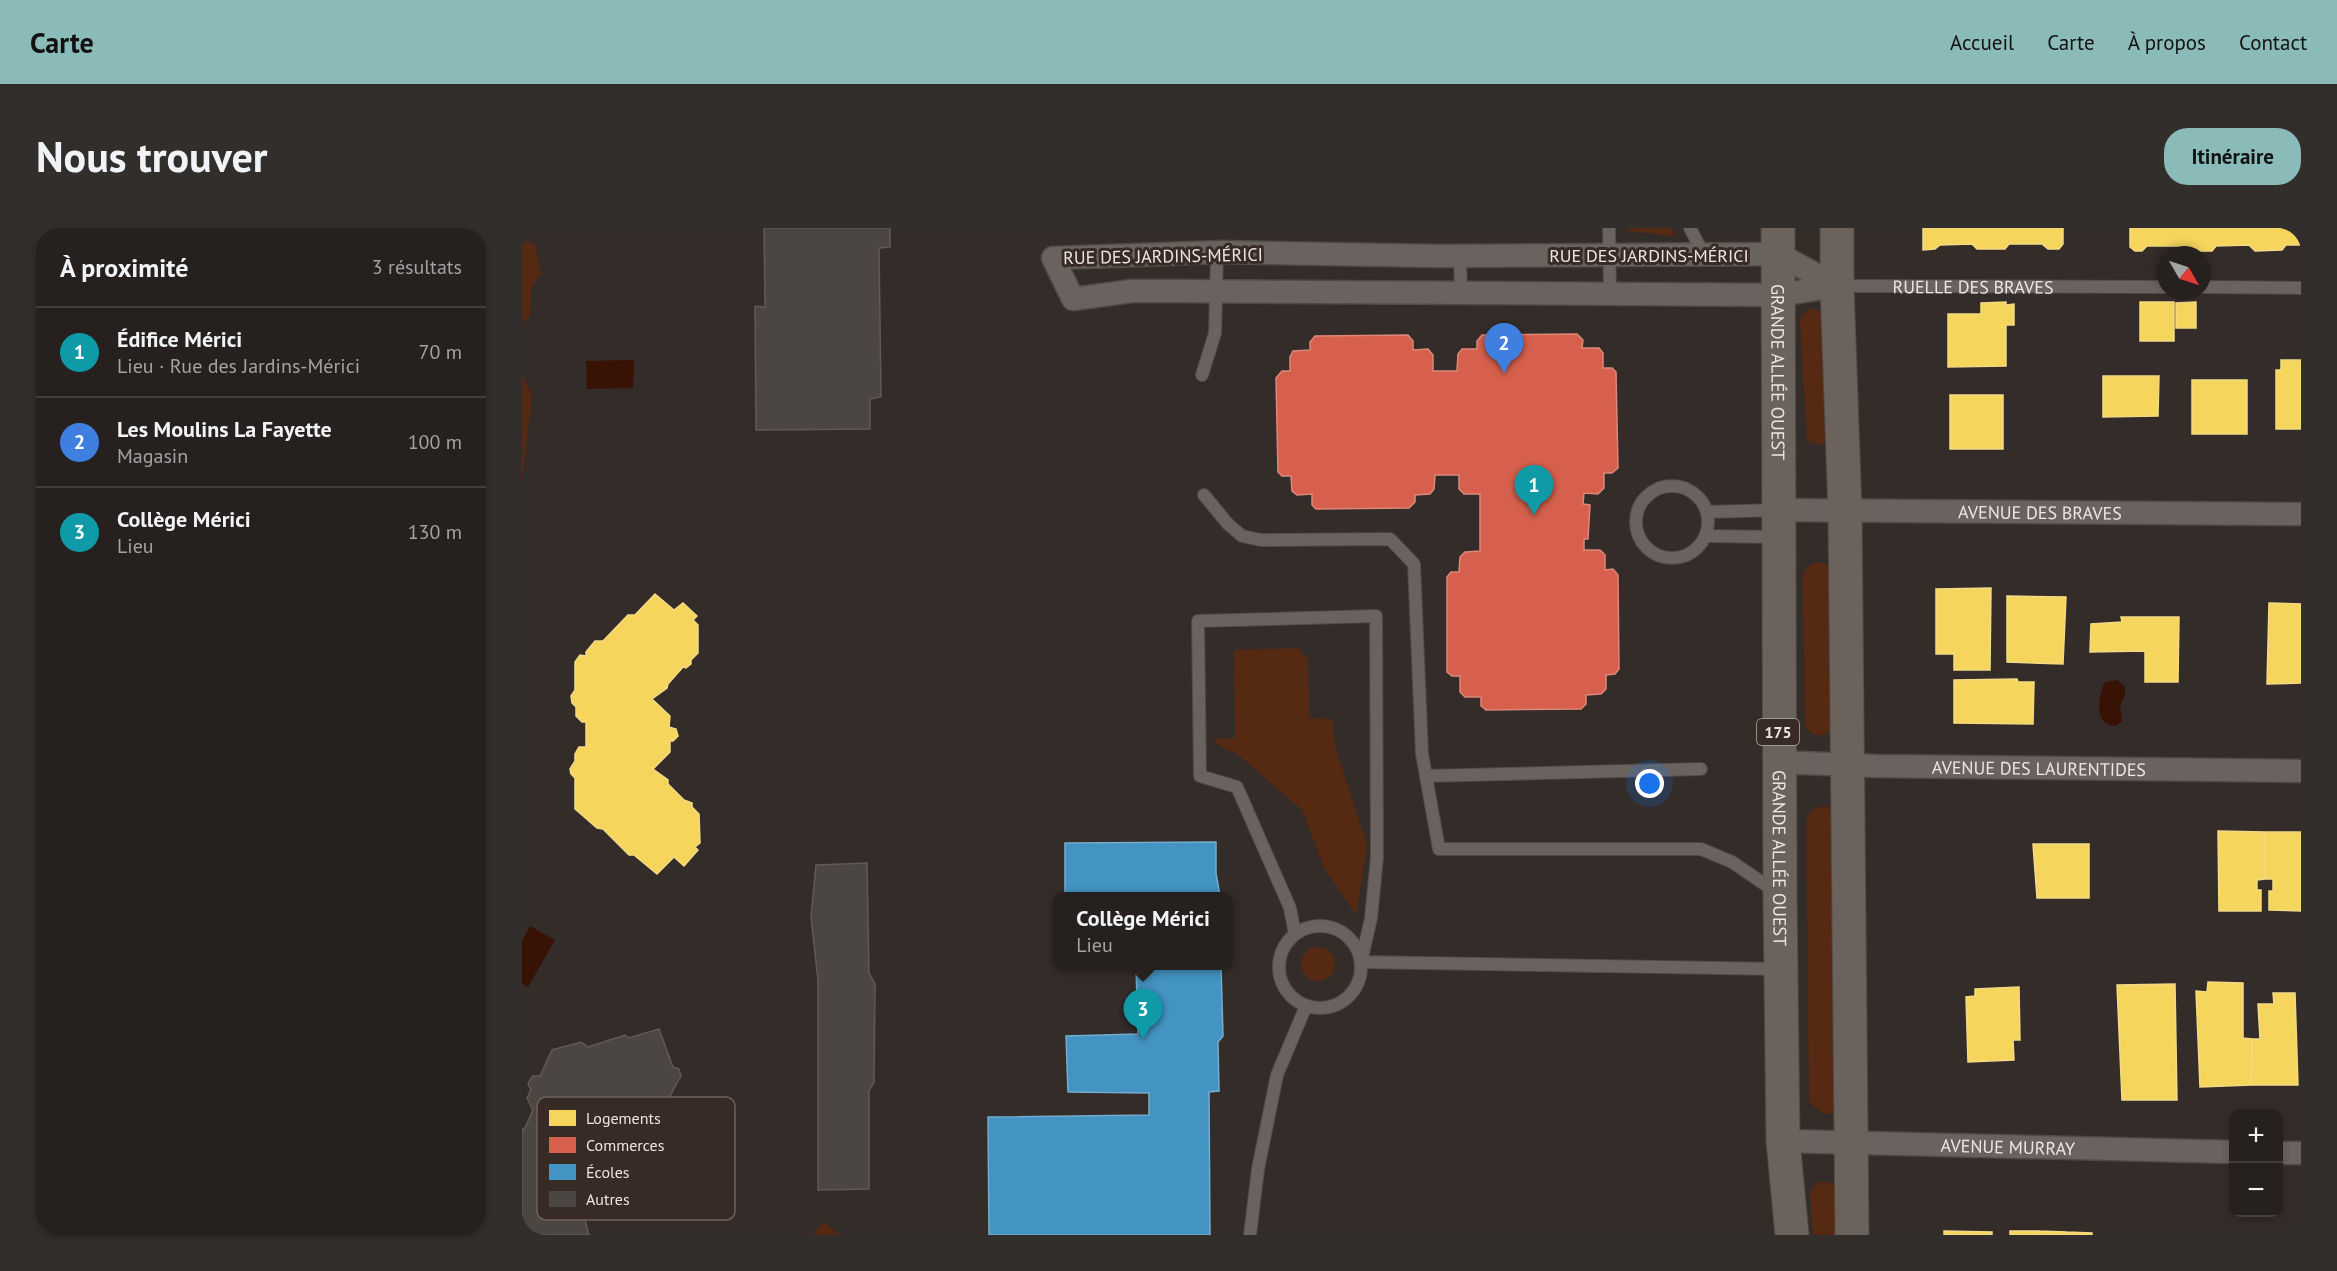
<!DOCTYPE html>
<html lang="fr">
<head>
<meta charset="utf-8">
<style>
	body { margin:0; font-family:"PT Sans",sans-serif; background:#322e2c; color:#f1f3f6 }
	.controls { position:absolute; right:18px; bottom:18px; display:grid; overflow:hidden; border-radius:12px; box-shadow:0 3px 9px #0003 }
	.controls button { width:54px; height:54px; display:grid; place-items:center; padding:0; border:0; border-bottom:2px solid #423e3d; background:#26211f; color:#f1f3f6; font:30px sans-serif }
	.compass { position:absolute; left:1635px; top:18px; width:54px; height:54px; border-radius:50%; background:#26211f; box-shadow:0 3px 9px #0003; rotate:129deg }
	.you { position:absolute; left:1128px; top:556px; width:21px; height:21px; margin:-15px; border:4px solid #fff; border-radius:50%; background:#1a73e8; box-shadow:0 0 0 9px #1a73e833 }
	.badge { display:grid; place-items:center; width:39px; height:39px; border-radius:50%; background:#8bbbb9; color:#fff; font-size:20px; font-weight:700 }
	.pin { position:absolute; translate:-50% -50px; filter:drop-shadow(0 2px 3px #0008) }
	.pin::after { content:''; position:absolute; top:32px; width:21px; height:18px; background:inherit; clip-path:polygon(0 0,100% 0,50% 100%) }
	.popup { position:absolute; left:531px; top:664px; width:180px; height:78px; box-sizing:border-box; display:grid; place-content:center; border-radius:12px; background:#26211f; filter:drop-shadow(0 2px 4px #0005); font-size:20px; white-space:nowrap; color:#a4a3a4 }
	.popup b { font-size:22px; color:#f1f3f6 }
	.popup::after { content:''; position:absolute; left:50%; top:100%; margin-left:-12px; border:12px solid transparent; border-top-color:#26211f }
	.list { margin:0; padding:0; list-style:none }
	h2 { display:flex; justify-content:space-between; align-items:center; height:78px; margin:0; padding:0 24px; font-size:26px }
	h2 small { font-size:20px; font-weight:400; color:#a4a3a4 }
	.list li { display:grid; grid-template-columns:39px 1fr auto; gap:18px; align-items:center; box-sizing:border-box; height:90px; padding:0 24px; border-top:2px solid #423e3d }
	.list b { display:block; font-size:22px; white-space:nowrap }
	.list p { margin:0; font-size:20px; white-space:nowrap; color:#a4a3a4 }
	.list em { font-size:20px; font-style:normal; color:#a4a3a4 }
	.map { position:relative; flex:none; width:1779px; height:1007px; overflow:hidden; border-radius:24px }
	header { display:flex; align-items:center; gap:36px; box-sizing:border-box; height:84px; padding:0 30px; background:#8bbbb9; color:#111 }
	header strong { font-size:28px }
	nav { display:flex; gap:33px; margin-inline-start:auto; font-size:21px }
	.intro { display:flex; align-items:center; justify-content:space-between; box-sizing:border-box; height:144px; padding:0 36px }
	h1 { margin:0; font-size:42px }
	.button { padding:15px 27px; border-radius:24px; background:#8bbbb9; color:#111; font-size:21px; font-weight:700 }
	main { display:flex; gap:36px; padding:0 36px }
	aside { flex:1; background:#26211f; border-radius:24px; box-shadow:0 3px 9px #0003 }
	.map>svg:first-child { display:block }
	.green { fill:#562913 }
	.water { fill:#381204 }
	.homes { fill:#f6d55c; stroke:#f4da84; stroke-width:1.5 }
	.shops { fill:#d6604d; stroke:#dd8879; stroke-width:1.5 }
	.schools { fill:#4393c3; stroke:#76accc; stroke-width:1.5 }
	.building { fill:#4c4643; stroke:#605957; stroke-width:1.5 }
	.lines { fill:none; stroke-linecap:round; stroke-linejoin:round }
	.service-casing { stroke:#504a47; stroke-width:14 }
	.minor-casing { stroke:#504a47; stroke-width:25 }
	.primary-casing { stroke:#504a47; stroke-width:35 }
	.service { stroke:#6a625e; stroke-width:12 }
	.minor { stroke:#6a625e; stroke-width:22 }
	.primary { stroke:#6c625c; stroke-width:33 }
	.labels { text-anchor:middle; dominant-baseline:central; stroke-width:6; stroke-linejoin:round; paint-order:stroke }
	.shield { fill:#382a24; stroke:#b7ada8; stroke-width:1.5 }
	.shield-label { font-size:16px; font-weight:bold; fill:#eee5e0 }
	.street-label { font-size:18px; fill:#eee5e0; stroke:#382a24 }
	.key { fill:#382a24; stroke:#6f625c; stroke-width:1.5 }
	.key-label { font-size:16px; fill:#eee5e0 }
</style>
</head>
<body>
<header>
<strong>Carte</strong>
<nav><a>Accueil</a><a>Carte</a><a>À propos</a><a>Contact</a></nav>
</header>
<div class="intro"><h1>Nous trouver</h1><a class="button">Itinéraire</a></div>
<main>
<aside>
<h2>À proximité<small>3 résultats</small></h2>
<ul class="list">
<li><span class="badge" style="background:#0f9aa8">1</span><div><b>Édifice Mérici</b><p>Lieu · Rue des Jardins-Mérici</p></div><em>70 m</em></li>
<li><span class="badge" style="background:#3f7fe0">2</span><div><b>Les Moulins La Fayette</b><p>Magasin</p></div><em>100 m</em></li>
<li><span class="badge" style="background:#0f9aa8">3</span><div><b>Collège Mérici</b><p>Lieu</p></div><em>130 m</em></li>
</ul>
</aside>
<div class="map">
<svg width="1779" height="1007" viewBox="0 0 1779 1007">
	<rect width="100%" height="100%" fill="#332c29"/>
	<path class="green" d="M1106 0H1150L1153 5 1149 8 1107 3Z
		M0 13 13 16 19 45 9 61 8 88 0 95Z
		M1289 80 1307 86V215C1298 217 1293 217 1285 212L1278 93 1282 85Z
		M0 146 10 167 0 255Z
		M1291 335H1302L1309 339 1311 502C1299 510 1290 509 1283 497L1281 349 1283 342Z
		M777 420 786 432 787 490 810 491 813 518 845 617 834 687 802 640 780 582 714 525 699 519 690 511 713 510 712 422Z
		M1305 578 1312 581 1316 880 1311 885 1301 886 1287 874 1284 593C1288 582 1293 579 1305 578Z
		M779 736a17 17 0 1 1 34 0a17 17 0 1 1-34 0Z
		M1305 954C1326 960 1319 989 1319 1007H1291L1288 965 1294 955Z
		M301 994 318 1007H291Z"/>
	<path class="water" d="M112 132 111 160 65 161 64 133Z
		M1595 452 1603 459V468L1598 477 1600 493 1594 498C1571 498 1576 468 1583 454Z
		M8 698 33 712 6 759 0 756V713Z"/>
	<path class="homes" d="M1401 0H1541V16L1537 21H1526L1520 16H1487L1483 21H1455L1450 16 1418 17 1413 21 1401 22Z
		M1608 0H1779V17H1764L1760 22 1733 23 1727 17 1694 18 1690 23H1663L1657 18H1625L1620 23H1613L1608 19Z
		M1484 74V77L1492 76V97H1484V138L1426 139V86H1459V75Z
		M1618 74H1652V113H1618Z
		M1674 74V100H1654V75Z
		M1759 132H1779V201H1754V142H1759Z
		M1581 148H1637L1636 188 1581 189Z
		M1670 152H1725V206H1670Z
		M1428 167H1481V221H1428Z
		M1469 360 1468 442H1432V426H1414V361Z
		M133 366 152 382 161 375 175 388 171 392 176 397V425L169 432V436L164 440 161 439 146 456 145 460 130 471 148 488 147 499 154 501 156 508 151 513H148V524L131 541 146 552V556L162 572 170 575V579L177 586 178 615 173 619 176 622 162 638 152 629 135 646 112 627H107L81 601 75 600 53 581V550L49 546 48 541 53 533V526L57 519H64V494H60L54 488V479L50 475 49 468 53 462V434L58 427 64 428V424L73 413H81L106 387H113Z
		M1485 368 1544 369 1541 436 1485 434Z
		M1747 375 1779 376V455L1745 456Z
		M1599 389H1657L1656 454H1623V423L1568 424 1569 396 1600 394Z
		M1495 451 1496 454H1512L1511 496 1432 495V452Z
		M1696 603 1743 604V651L1735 652V662H1739V683H1697Z
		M1743 604H1779V683L1747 682V663H1751V651H1743Z
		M1511 616H1567V670H1515Z
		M1686 754 1721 755V810L1730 811 1729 857 1678 859 1674 763 1685 764Z
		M1653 756 1655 872H1600L1595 757Z
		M1497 759 1498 812H1491L1492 832 1446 834 1444 769 1453 768V761Z
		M1751 765H1773L1776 857H1729L1730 811H1738L1736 776H1752Z
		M1422 1003 1470 1004V1007H1422Z
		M1488 1003H1517L1516 1007H1488Z
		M1517 1003 1544 1004V1007H1516Z
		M1544 1004 1570 1005V1007H1544Z"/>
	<path class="shops" d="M1055 106 1061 112 1060 120H1077L1081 125V140H1090L1094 144 1096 240 1090 245H1082V260L1076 266 1062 265 1061 276 1068 277 1066 311H1062V322H1078L1083 327V342L1091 341 1096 347 1097 441 1093 446 1084 447V461L1079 466 1064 467V476L1059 481 964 482 959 478V469H943L938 464V448H930L925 444V349L929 344H937L938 329 943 324 958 323V266H942L937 261V247H913L912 261 908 266 893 267V274L887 280 794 281 790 277V266L775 267 770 263 769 248H760L756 244 754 150 760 143H768V129L771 123 788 122V114L793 108 886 107 891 113V122L906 121 911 127V143H935L936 126 940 121H955V113L960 107Z"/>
	<path class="schools" d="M694 614V645L698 668H543V615Z
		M614 738H699L701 808 696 814 697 863 687 864 688 1007H467L466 889 627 887V865L546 864 544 808 616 806Z"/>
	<path class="building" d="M242 0H368V19L357 20 359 169 348 171V201L234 202 233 78 243 79Z
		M345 635 347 745 353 756 352 854 347 863V961L296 962V752L289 689 294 637Z
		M137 801 151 839 157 841 159 848 144 875 82 893 89 916 71 948 53 953 67 1007H0V900L2 902 11 882 5 870 9 862 6 855 11 848H18L30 822 59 814 66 819 103 807 107 810Z"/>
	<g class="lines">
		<defs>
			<g id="service">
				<path d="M1087 0 1088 66"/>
				<path d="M1168 0 1182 27"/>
				<path d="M938 28 939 65"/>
				<path id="s1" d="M1316 58 1644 59"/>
				<path d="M1680 59 1779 60"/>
				<path d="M680 147 693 105 695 25"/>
				<circle cx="1150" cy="294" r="36"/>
				<path d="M682 267 706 296 720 308 739 312 868 311 892 336 900 526 917 621H1179L1210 634 1254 664"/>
				<path d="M1185 284 1256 282"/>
				<path d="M1184 308 1254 309"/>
				<path d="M904 548 1179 541"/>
				<circle cx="798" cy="739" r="41"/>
				<path d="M773 706 768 680 715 559 678 548 676 393 854 388 855 629 849 690 839 734 1258 741"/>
				<path d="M728 1007 736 941 755 847 784 778"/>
			</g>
			<g id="minor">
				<path d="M700 24 918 28 1256 26 1315 58 1257 67 652 63H610L551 71 531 30Z"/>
				<path id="s2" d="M1257 282 1779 286"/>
				<path id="s3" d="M1256 534 1353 538 1779 543"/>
				<path id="s4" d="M1261 913 1712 924"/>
				<path d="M1756 925H1779"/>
			</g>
			<g id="primary">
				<path id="s5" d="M1256 0 1258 667 1261 913 1270 1007"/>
				<path d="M1315 0V58L1323 283 1330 1007"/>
			</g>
		</defs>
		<use href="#service" class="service-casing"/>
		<use href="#minor" class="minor-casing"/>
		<use href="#primary" class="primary-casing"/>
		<use href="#service" class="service"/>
		<use href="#minor" class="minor"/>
		<use href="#primary" class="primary"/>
	</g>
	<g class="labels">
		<rect class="shield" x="1235" y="491" width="42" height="26" rx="4.5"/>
		<g class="shield-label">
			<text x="1256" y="504">175</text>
		</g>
		<g class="street-label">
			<text x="1127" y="27">RUE DES JARDINS-MÉRICI</text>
			<text transform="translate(641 28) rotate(-1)">RUE DES JARDINS-MÉRICI</text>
			<text stroke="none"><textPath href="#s1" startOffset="135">RUELLE DES BRAVES</textPath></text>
			<text stroke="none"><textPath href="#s5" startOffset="144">GRANDE ALLÉE OUEST</textPath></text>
			<text stroke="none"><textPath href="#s2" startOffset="261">AVENUE DES BRAVES</textPath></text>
			<text stroke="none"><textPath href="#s3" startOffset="261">AVENUE DES LAURENTIDES</textPath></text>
			<text stroke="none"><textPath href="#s5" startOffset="630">GRANDE ALLÉE OUEST</textPath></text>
			<text stroke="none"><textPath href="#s4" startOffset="225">AVENUE MURRAY</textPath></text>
		</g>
	</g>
	<rect x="15" y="869" width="198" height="123" rx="9" class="key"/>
	<rect x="27" y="882" width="27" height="16" fill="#f6d55c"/>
	<rect x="27" y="909" width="27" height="16" fill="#d6604d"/>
	<rect x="27" y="936" width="27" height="16" fill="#4393c3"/>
	<rect x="27" y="963" width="27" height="16" fill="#4c4643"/>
	<g class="key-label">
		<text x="64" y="896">Logements</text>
		<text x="64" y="923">Commerces</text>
		<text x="64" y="950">Écoles</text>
		<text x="64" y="977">Autres</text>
	</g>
</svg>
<div class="controls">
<button>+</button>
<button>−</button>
</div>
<svg class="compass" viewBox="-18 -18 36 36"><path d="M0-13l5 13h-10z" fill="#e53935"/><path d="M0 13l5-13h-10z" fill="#a4a3a4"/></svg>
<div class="you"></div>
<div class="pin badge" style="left:1012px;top:287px;background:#0f9aa8">1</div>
<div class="pin badge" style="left:982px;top:145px;background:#3f7fe0">2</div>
<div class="pin badge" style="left:621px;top:811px;background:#0f9aa8">3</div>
<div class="popup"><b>Collège Mérici</b>Lieu</div>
</div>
</main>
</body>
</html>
